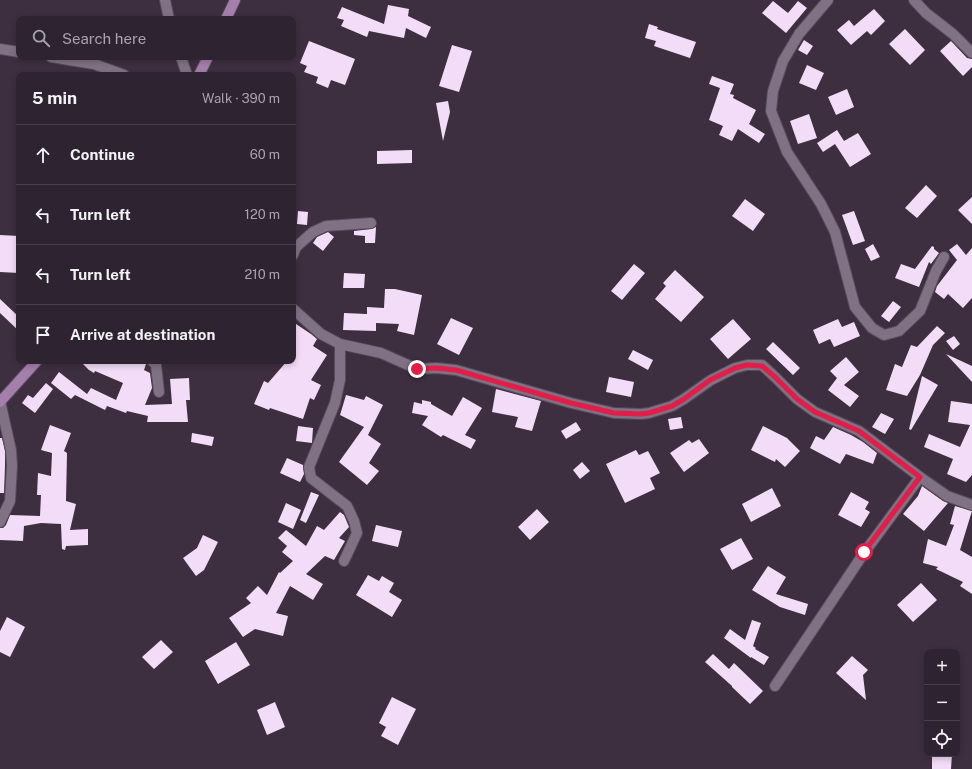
<!DOCTYPE html>
<html lang="en">
<head>
<meta charset="utf-8">
<style>
	body { margin:0; font-family:"Public Sans",sans-serif; background:#3a2f3c; color:#f1f3f6 }
	.controls { position:absolute; right:12px; bottom:12px; display:grid; overflow:hidden; border-radius:8px; box-shadow:0 2px 6px #0003 }
	.controls button { width:36px; height:36px; display:grid; place-items:center; padding:0; border:0; border-bottom:1px solid #49404c; background:#2e2330; color:#f1f3f6; font:20px sans-serif }
	.stop { position:absolute; width:12px; height:12px; margin:-9px; border:3px solid #e11d48; border-radius:50%; background:#fff }
	.stop.end { background:#e11d48; border-color:#fff; box-shadow:0 1px 4px #0008 }
	.list { margin:0; padding:0; list-style:none }
	h2 { display:flex; justify-content:space-between; align-items:center; height:52px; margin:0; padding:0 16px; font-size:17px }
	h2 small { font-size:13px; font-weight:400; color:#a7a4ab }
	.list li { display:grid; grid-template-columns:26px 1fr auto; gap:12px; align-items:center; box-sizing:border-box; height:60px; padding:0 16px; border-top:1px solid #49404c }
	.list b { display:block; font-size:15px; white-space:nowrap }
	.list em { font-size:13px; font-style:normal; color:#a7a4ab }
	.icon { flex:none; width:22px; height:22px; fill:none; stroke:currentColor; stroke-width:2; stroke-linecap:round; stroke-linejoin:round }
	.map { position:relative; flex:none; width:972px; height:769px; overflow:hidden }
	.search { position:absolute; background:#2e2330; box-shadow:0 2px 6px #0003; left:16px; top:16px; width:280px; height:44px; display:flex; align-items:center; gap:10px; box-sizing:border-box; padding:0 14px; border-radius:8px; color:#a7a4ab; font-size:15px }
	.panel { position:absolute; background:#2e2330; box-shadow:0 2px 6px #0003; left:16px; top:72px; width:280px; height:292px; border-radius:8px }
	.map>svg:first-child { display:block }
	.building { fill:#f3dcf7 }
	.lines { fill:none; stroke-linecap:round; stroke-linejoin:round }
	.minor-casing { stroke:#564b59; stroke-width:12 }
	.major-casing { stroke:#564b59; stroke-width:12 }
	.minor { stroke:#817184; stroke-width:10 }
	.major { stroke:#a57fac; stroke-width:10 }
	.route { stroke:#e11d48; stroke-width:5 }
</style>
</head>
<body>
<div class="map">
<svg width="972" height="769" viewBox="0 0 972 769">
	<rect width="100%" height="100%" fill="#3e2f40"/>
	<path class="building" d="M773 1 788 13 798 1 807 8 786 33 762 13Z
		M388 5 409 9 408 16 431 27 426 38 406 28 404 38 369 31 367 37 341 26 344 20 337 18 342 7 384 24Z
		M874 9 885 21 871 35 867 31 851 45 837 30 849 20 854 26Z
		M649 24 658 27 657 29 696 42 690 58 654 46 656 41 645 38Z
		M905 29 925 50 910 65 889 44Z
		M804 40 813 46 807 55 798 50Z
		M309 41 355 59 345 85 331 80 328 88 316 83 318 77 304 72 307 66 300 63Z
		M951 41 967 58 972 59V67L963 76 940 51Z
		M452 45 472 51 459 92 439 86Z
		M807 65 824 73 816 90 799 83Z
		M712 76 734 84 730 94 734 95 733 98 756 110 749 124 765 134 759 143 738 129 732 141 719 135 723 126 709 120 720 88 709 84Z
		M847 89 854 107 836 115 828 97Z
		M448 101 450 112 443 141 436 103Z
		M809 114 817 138 798 144 790 121Z
		M837 130 844 141 858 133 871 154 850 167 835 144 823 152 817 143Z
		M412 150V163L377 164V151Z
		M926 185 937 196 917 218 905 208Z
		M972 197V224L958 210Z
		M745 199 765 214 753 231 732 216Z
		M298 211 308 212 307 225 297 224Z
		M854 211 865 241 853 245 842 215Z
		M376 227 375 243H365V236L354 235V231L371 229Z
		M328 232 334 237 323 251 313 243 317 237Z
		M0 235 19 236V273L0 272Z
		M873 244 880 257 871 261 865 249Z
		M957 244 966 255 972 248V298L963 308 948 294 944 299 935 292 937 286 957 260 949 250Z
		M932 246 934 247V249L939 253 931 264 929 262 919 287 895 278 901 264 915 269Z
		M634 264 645 273 622 300 611 291Z
		M675 270 704 297 681 322 655 299 666 286 663 283Z
		M344 273 365 274 364 288H343Z
		M385 289H395L422 295 414 335 397 331 399 324 376 323V331L343 330 344 313 367 314V307L384 308Z
		M0 299 19 317V331L0 313Z
		M893 301 901 307 889 322 881 316Z
		M451 318 473 328 459 355 437 344Z
		M733 319 751 339 728 359 710 339Z
		M838 319 842 327 854 322 860 336 834 347 830 339 819 344 813 330Z
		M293 322 311 334 317 339 313 346 327 355 311 380 321 385 314 400 310 398 303 419 270 408 269 410 254 404 264 381 268 383 287 361H293Z
		M937 326 945 333 933 345 920 375 907 396 886 390 895 364 902 367 911 345 917 347Z
		M954 336 960 344 953 350 946 341Z
		M773 342 800 368 793 375 766 349Z
		M633 350 653 360 648 370 628 359Z
		M946 354 972 366V382Z
		M846 357 859 372 844 385 859 396 850 407 828 390 837 378 830 371Z
		M80 361H146V364L144 370 150 373 152 388 145 405 172 404 170 379 189 378 190 400H186L188 422H147L148 416 127 411 126 413 107 406 105 410 75 395 71 399 51 383 59 372 87 394 91 388 116 400 123 383 95 371 94 373 89 370Z
		M922 376 938 385 911 430 909 429Z
		M609 377 634 382 631 397 606 392Z
		M46 383 53 389 35 413 22 403 28 395 33 398Z
		M496 389 541 401 532 431 515 427 518 417 492 412Z
		M346 395 364 400 366 396 383 405 368 435 381 444 369 463 379 471 367 485 339 462 364 427 340 415Z
		M463 397 482 408 465 435 476 440 471 449 443 435 441 437 422 425 428 416 412 413 414 402 422 404V400L431 402V404L452 416Z
		M951 401 972 404V475L966 482 947 474 953 459 924 447 929 434 960 447 970 425 948 422Z
		M881 413 894 419 885 434 872 427Z
		M681 417 683 428 670 430 668 419Z
		M576 422 581 430 566 439 561 431Z
		M50 425 71 433 64 451 67 453 66 501 76 504 70 530 88 529V545L66 546 65 550 62 549 61 524 41 523 24 526 23 541 0 540V528H3L6 525 10 515 40 516 41 495H37L38 473 51 476 52 453 41 450Z
		M298 426 313 428 312 443 296 441Z
		M763 426 787 438 800 451 785 467 776 459 775 462 751 450Z
		M833 427 851 435 863 442 877 453 873 464 846 454 840 464 810 448 816 436 824 440Z
		M192 433 214 437 212 446 191 442Z
		M0 438H2L5 451V466L4 493H0Z
		M699 439 709 453 684 472 670 453 689 440 692 443Z
		M636 450 639 455 648 451 660 473 650 478 655 489 625 503 606 464Z
		M287 458 303 465 304 474 300 482 280 473Z
		M582 462 590 471 580 479 573 470Z
		M922 486 943 501 948 503 924 531 903 514 918 496Z
		M772 488 781 506 751 522 742 504Z
		M311 492 319 495 306 523 300 520Z
		M851 492 869 502 865 509 870 512 861 527 838 515Z
		M286 503 301 510 293 529 278 522Z
		M955 506 972 511 960 550 972 557V594L960 586 963 582 936 569 938 567 923 563 928 539 946 546 954 525 950 524Z
		M537 509 549 522 530 540 518 527Z
		M340 512 344 515 349 527 339 538 345 541 334 560 325 556 306 574 323 584 313 600 290 586 276 613 288 616 283 636 255 629 243 637 229 618 251 603 246 598 258 586 267 595 279 572 280 573 293 561 282 552 287 546 278 538 286 530 306 546 317 526 324 530Z
		M376 525 402 531 398 547 372 541Z
		M203 535 218 542 204 570 196 576 183 558 197 548Z
		M741 538 753 559 732 570 720 549Z
		M768 566 786 577 776 594 808 604 805 615 780 607 752 590Z
		M368 575 379 581 382 576 394 583 389 592 402 600 392 617 356 595Z
		M921 583 937 600 913 622 897 605Z
		M7 617 25 627 10 657 0 652V631Z
		M752 620 761 623 753 646 756 648 755 649 769 657 764 665 751 657V658L724 638 730 629 745 640Z
		M161 640 173 652 154 669 142 657Z
		M236 642 250 665 218 684 205 661Z
		M713 654 729 669 734 663 763 691 750 704 732 687V686L705 662Z
		M852 656 868 670 863 675 866 700 836 673Z
		M392 697 416 709 398 745 381 736 386 727 379 723Z
		M275 702 285 727 267 735 257 710Z
		M940 754H952L951 769H932V756H940Z"/>
	<g class="lines">
		<defs>
			<path id="minor" d="M165 0 169 19
				M828 0 799 34 783 61 773 91 771 111 787 152 821 204 835 232 855 307 872 328 884 335 899 331 920 311 936 271 944 257
				M914 0 926 13 953 34 972 53
				M0 49 19 52
				M51 57 94 64 124 75
				M181 57 187 75
				M293 255 296 247 313 232 326 226 371 223
				M293 309 321 334 340 344 381 353 417 369 436 368 456 370 571 403 614 413 641 414 649 413 672 406 684 399 711 380 735 368 747 365H762L775 377 797 399 815 412 859 431 920 477 947 496 972 505
				M340 344V380L335 403 309 467 311 478 347 506 354 521 357 533 344 561
				M152 361 156 365 159 392
				M0 522 10 501 12 466 11 450 0 401
				M775 686 864 553 920 477"/>
			<path id="major" d="M226 19 235 0
				M199 75 208 57
				M0 402 37 361"/>
		</defs>
		<use href="#minor" class="minor-casing"/>
		<use href="#major" class="major-casing"/>
		<use href="#minor" class="minor"/>
		<use href="#major" class="major"/>
	</g>
	<g class="lines">
		<path class="route" d="M417 369 436 368 456 370 571 403 614 413 641 414 649 413 672 406 684 399 710 380 735 368 747 365 762 366 775 377 797 399 815 412 859 431 920 477 864 552"/>
	</g>
</svg>
<div class="controls">
<button>+</button>
<button>−</button>
<button><svg class="icon" aria-label="locate" viewBox="0 0 24 24"><circle cx="12" cy="12" r="6"/><path d="M12 2v4M12 18v4M2 12h4M18 12h4"/></svg></button>
</div>
<div class="stop" style="left:864px;top:552px"></div>
<div class="stop end" style="left:417px;top:369px"></div>
<div class="search"><svg class="icon" aria-label="search" viewBox="0 0 24 24"><circle cx="10" cy="10" r="6"/><path d="M15 15l6 6"/></svg>Search here</div>
<section class="panel">
<h2>5 min<small>Walk · 390 m</small></h2>
<ul class="list">
<li><svg class="icon" aria-label="ahead" viewBox="0 0 24 24"><path d="M12 20V5M6 11l6-6 6 6"/></svg><div><b>Continue</b></div><em>60 m</em></li>
<li><svg class="icon" aria-label="left" viewBox="0 0 24 24"><path d="M17 20v-9H6M10 6l-5 5 5 5"/></svg><div><b>Turn left</b></div><em>120 m</em></li>
<li><svg class="icon" aria-label="left" viewBox="0 0 24 24"><path d="M17 20v-9H6M10 6l-5 5 5 5"/></svg><div><b>Turn left</b></div><em>210 m</em></li>
<li><svg class="icon" aria-label="arrive" viewBox="0 0 24 24"><path d="M6 21V4h12l-3 4 3 4H6"/></svg><div><b>Arrive at destination</b></div></li>
</ul>
</section>
</div>
</body>
</html>
